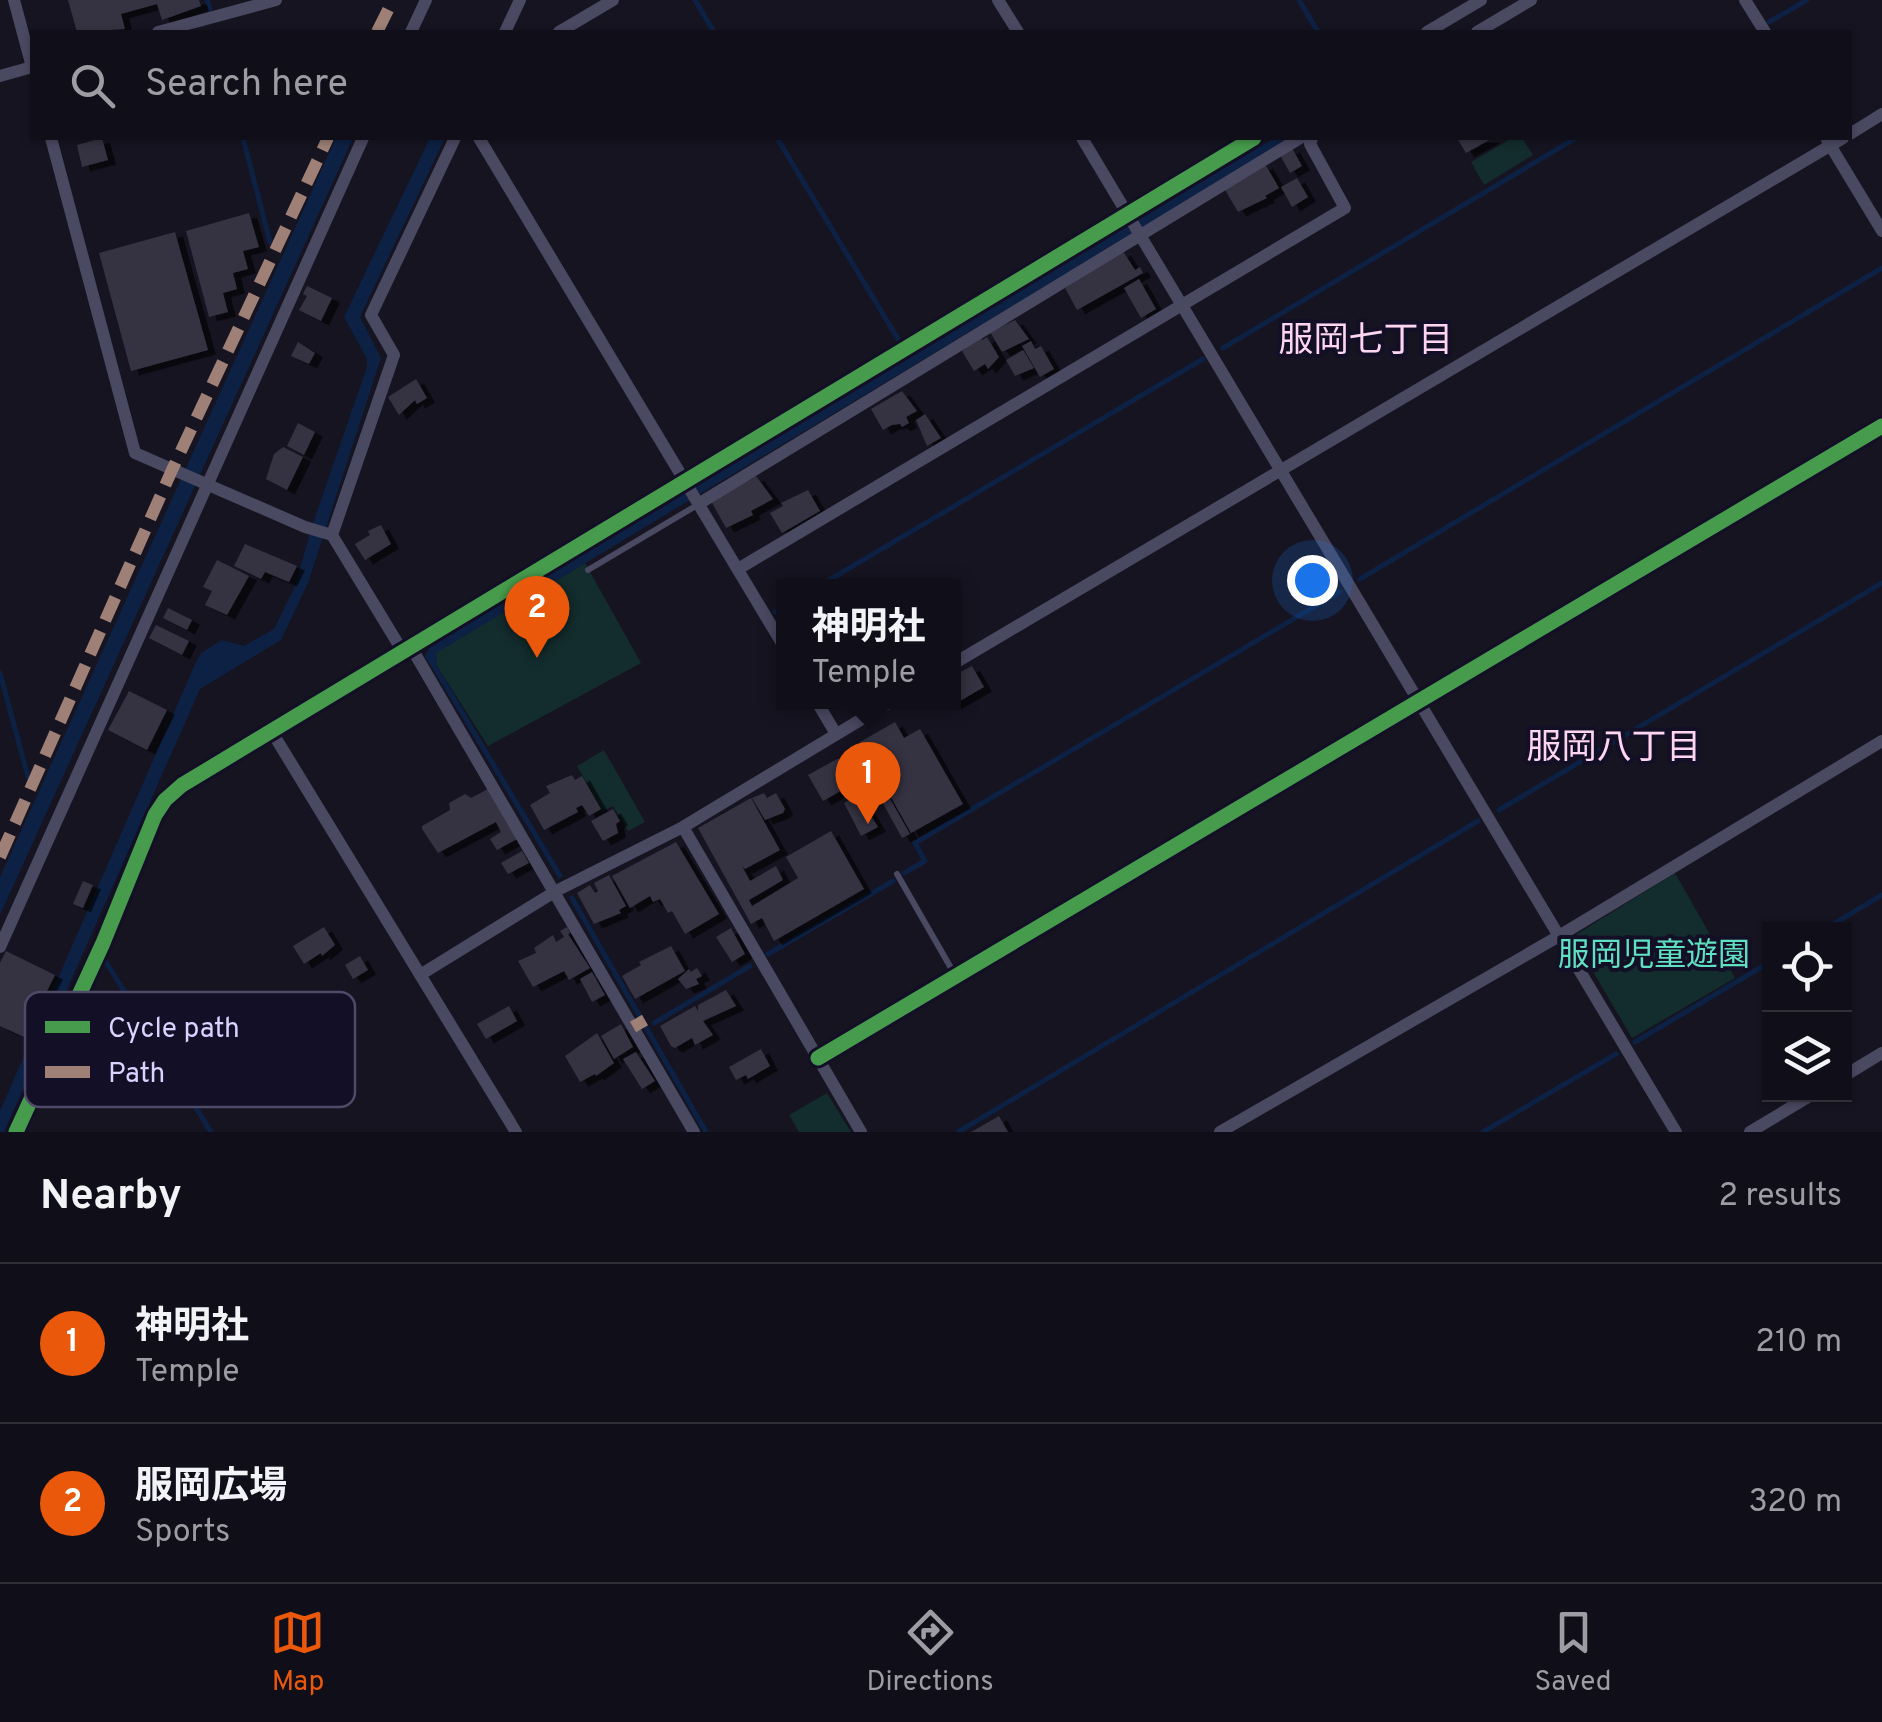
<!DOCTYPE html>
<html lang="en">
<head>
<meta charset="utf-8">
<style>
	body { margin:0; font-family:Overpass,"Noto Sans JP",sans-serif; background:#1e1d26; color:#f1f3f6 }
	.controls { position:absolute; right:30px; bottom:30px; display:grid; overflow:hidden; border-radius:0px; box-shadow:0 2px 8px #0004 }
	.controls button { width:90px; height:90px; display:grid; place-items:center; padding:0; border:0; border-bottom:2px solid #302f38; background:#100f19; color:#f1f3f6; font:50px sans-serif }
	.you { position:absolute; left:1312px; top:580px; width:35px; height:35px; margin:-25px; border:8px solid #fff; border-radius:50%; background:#1a73e8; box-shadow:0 0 0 15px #1a73e833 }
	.badge { display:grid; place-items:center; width:65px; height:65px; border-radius:50%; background:#ea580c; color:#fff; font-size:32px; font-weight:700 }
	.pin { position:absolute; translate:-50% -82px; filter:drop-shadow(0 2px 5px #0008) }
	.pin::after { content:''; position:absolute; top:52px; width:35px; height:30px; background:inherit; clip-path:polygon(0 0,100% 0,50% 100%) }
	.popup { position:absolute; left:776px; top:579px; width:185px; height:130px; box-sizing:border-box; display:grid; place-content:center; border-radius:0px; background:#100f19; filter:drop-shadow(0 2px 8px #0005); font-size:32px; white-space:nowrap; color:#9c9ca2 }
	.popup b { font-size:38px; color:#f1f3f6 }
	.popup::after { content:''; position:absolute; left:50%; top:100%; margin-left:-20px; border:20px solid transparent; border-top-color:#100f19 }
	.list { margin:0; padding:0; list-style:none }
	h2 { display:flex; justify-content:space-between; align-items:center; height:130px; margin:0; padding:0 40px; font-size:42px }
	h2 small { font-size:32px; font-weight:400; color:#9c9ca2 }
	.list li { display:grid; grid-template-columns:65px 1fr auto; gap:30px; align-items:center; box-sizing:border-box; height:160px; padding:0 40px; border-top:2px solid #302f38 }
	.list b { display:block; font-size:38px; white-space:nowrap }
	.list p { margin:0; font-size:32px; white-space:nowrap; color:#9c9ca2 }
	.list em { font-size:32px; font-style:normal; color:#9c9ca2 }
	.icon { flex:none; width:55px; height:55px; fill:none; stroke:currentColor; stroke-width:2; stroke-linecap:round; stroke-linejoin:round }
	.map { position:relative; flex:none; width:1882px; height:1132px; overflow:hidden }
	.search { position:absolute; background:#100f19; box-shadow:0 2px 8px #0004; left:30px; right:30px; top:30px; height:110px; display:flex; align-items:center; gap:25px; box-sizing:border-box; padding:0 35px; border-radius:0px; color:#9c9ca2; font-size:38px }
	.sheet { height:450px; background:#100f19 }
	nav { display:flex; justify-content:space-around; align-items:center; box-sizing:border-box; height:140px; border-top:2px solid #302f38; background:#100f19; font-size:28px; color:#9c9ca2 }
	nav a { display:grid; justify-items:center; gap:5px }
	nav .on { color:#ea580c }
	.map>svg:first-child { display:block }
	.green { fill:#132c2d }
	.water { fill:#0d2144 }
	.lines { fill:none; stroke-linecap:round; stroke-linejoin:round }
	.stream { stroke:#0d2144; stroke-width:5 }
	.building { fill:#343243; filter:url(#shadow) }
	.service { stroke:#4a4962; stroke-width:6 }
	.minor { stroke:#4a4962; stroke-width:12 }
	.quiet { stroke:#9e8076; stroke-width:12; stroke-dasharray:25 12; stroke-linecap:butt }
	.cycleway-casing { stroke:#130f26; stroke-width:21 }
	.cycleway { stroke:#469c4c; stroke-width:15 }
	.labels { text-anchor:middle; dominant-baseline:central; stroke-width:8; stroke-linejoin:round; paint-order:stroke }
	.park-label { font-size:32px; fill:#5fe0c0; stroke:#130f26 }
	.neighbourhood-label { font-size:35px; fill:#ffd6f0; stroke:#130f26 }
	.key { fill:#130f26; stroke:#4e4a67; stroke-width:2.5 }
	.key-label { font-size:28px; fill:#d9d4ff }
</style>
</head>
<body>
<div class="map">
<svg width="1882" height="1132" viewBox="0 0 1882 1132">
	<defs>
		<filter id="shadow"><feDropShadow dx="8" dy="4.5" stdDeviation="0" flood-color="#0009"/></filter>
	</defs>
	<rect width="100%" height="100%" fill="#161421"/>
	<path class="green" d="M1512 138H1522L1533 155 1484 185 1471 162Z
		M585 563 641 663 488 746 437 666 435 653Z
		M604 750 645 822 628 831 613 806 603 811 577 766Z
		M1675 873 1735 978 1632 1038 1575 941 1577 934Z
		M827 1093 851 1132H799L789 1115Z"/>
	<path class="water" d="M336 138H353L0 915V877Z
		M430 138H445L360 317 381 358 308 583 281 640 200 689 4 1132H0V1111L196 662 201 653 222 640 244 646 274 629 295 586 313 523 367 367V359L344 317Z
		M1274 138H1291L436 653 437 666 563 876 559 879 425 656 430 647Z"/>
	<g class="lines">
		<path class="stream" d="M207 0 210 9
			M695 0 714 32
			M1299 0 1318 32
			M1769 22 1807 0
			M243 138 270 242
			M777 138 898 339
			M1223 348 1576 138
			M1360 579 1882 268
			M819 586 1203 359
			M775 612 783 608
			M0 673 28 777
			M1499 810 1882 583
			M904 873 925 861 915 843 1339 592
			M572 898 706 1132
			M1825 929 1882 895
			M768 954 893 881
			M106 962 211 1132
			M654 1023 750 966
			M1635 1042 1770 962
			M958 1132 1478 821
			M1483 1132 1616 1054"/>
	</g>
	<path class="building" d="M68 0H199L201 6 162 20 157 4 121 14 125 29 77 32Z
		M102 138 108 160 82 167 77 145Z
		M1457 138H1493L1466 153Z
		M1292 148 1302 166 1290 173 1280 155Z
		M1265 164 1279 188 1265 196 1267 198 1238 212 1224 188Z
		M1297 178 1308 197 1292 207 1281 187Z
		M249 213 259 247 243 251 248 269 233 273 237 289 223 293 228 312 209 317 186 231Z
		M175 232 208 350 131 371 99 253Z
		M1123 251 1135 270 1140 267 1143 273 1077 310 1065 288Z
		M1139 279 1156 309 1141 318 1124 288Z
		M307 286 332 298 321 321 299 310 307 296 303 294Z
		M1015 320 1029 339 1002 352 990 332Z
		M979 336 982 340 987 337 999 357 988 369 985 364 974 371 962 351Z
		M1031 341 1035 349 1041 346 1054 369 1040 377 1022 346Z
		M298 342 315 353 309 364 291 356Z
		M1023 350 1034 368 1015 376 1006 360Z
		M416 379 427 398 417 404 415 400 399 415 388 397Z
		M902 391 917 411 906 417 909 423 902 427 900 424 892 425 883 430 871 409Z
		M925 414 941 438 927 446 916 420Z
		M298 423 315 432 304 455 287 446Z
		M283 447 303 457 287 490 266 479 274 454Z
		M756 476 773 499 751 511 753 515 726 528 711 501Z
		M808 490 820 511 782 533 770 513 783 506 781 503Z
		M381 525 391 544 365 560 355 544 370 535 368 531Z
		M245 544 297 566 289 582 265 572 261 579 234 566Z
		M217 560 249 576 227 615 205 605 212 591 203 587Z
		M168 608 192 620 187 630 163 618Z
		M156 625 189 641 182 655 149 638Z
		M972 666 984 687 953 705V676Z
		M129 691 167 710 147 750 108 730Z
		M895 722 904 738 920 729 963 804 911 833 860 742Z
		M839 758 853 784 823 801 808 775Z
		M876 774 910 834 902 838 869 778Z
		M572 775 575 780 582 776 601 809 589 816 582 805 576 808 578 812 544 830 530 805 550 793 546 786Z
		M488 789 517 839 497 850 490 839 501 832 496 822 438 853 422 829V826L450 810 449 803 465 794 471 798Z
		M764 793 767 798 776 793 785 809 783 813 765 820 752 798Z
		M858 795 878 827 861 836 844 803Z
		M751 798 780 850 745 869 742 866 750 881 776 866 783 880 749 900 752 906 798 878 786 857 831 831 864 889 774 941 762 918 751 924 698 828Z
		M613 809 620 821 616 824 618 833 603 841 591 821Z
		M676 842 719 914 685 934 672 911 668 913 660 899 653 902 650 896 630 908 612 876Z
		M522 851 529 863 508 874 501 863Z
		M609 875 626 906 619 910 621 913 594 924 577 893 590 885 595 893 598 891 594 883Z
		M83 881 93 885 83 908 73 904Z
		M324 927 335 945 322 956 321 953 304 964 293 946Z
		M567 927 570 933 568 934 590 968 569 980 564 971 533 987 518 961 536 953 534 948 553 935 556 942 564 937 560 931Z
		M731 928 745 954 732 962 716 937Z
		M671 946 685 971 635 999 622 976 641 965 639 962Z
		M6 951 55 975 24 1037 0 1026V963Z
		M360 956 368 970 353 979 345 965Z
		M697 968 702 976 696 979 699 984 686 989 678 979 689 969 691 972Z
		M592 972 605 995 592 1002 580 979Z
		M726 990 736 1006 703 1021 713 1035 695 1045 692 1038 675 1048 671 1046 660 1026 695 1006 698 1011V1005Z
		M509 1006 517 1021 486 1039 477 1024Z
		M621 1024 633 1047 614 1059 601 1036Z
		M597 1033 614 1063 596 1076 595 1074 580 1082 565 1056Z
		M761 1049 770 1066 748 1079 746 1075 736 1080 729 1067Z
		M636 1052 655 1081 642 1089 623 1059Z
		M999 1116 1008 1132H971Z"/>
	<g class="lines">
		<path class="service" d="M588 570 699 504
			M897 874 955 975"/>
		<path class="minor" d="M14 0 32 67
			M998 0 1018 32
			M1745 0 1765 32
			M158 32 276 0
			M411 32 426 0
			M505 32 520 0
			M559 32 613 0
			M1427 32 1481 0
			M1477 32 1531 0
			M0 76 32 67
			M1850 134 1882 114
			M51 138 135 453 305 527 332 535
			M479 138 783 645
			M1082 138 1676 1132
			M1827 140 1882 231
			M700 503 1300 138
			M738 569 1345 208 1310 144 1312 138
			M411 647 694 1132
			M403 652 332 535 394 355 371 315 455 138
			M953 664 1843 138
			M817 702 836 734
			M272 732 516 1132
			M683 827 861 1132
			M0 947 363 138
			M420 975 556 891 683 827 890 702
			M818 1058 1882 426
			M1844 1076 1882 1053
			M16 1132 103 943 155 815 165 800 182 785 1254 138
			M1220 1132 1559 936 1882 741
			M1750 1132 1813 1094"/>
		<path class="quiet" d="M377 32 393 0
			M0 857 172 470 328 138
			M633 1027 645 1020"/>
		<defs>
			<path id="cycleway" d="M818 1058 1882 426
				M16 1132 103 943 155 815 165 800 182 785 1254 138"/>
		</defs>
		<use href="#cycleway" class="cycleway-casing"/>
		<use href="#cycleway" class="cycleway"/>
	</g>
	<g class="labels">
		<g class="park-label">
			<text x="1654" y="957">服岡児童遊園</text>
		</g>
		<g class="neighbourhood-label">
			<text x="1366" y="342">服岡七丁目</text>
			<text x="1614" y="749">服岡八丁目</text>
		</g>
	</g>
	<rect x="25" y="992" width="330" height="115" rx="15" class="key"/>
	<rect x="45" y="1021" width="45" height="12" fill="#469c4c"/>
	<rect x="45" y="1066" width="45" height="12" fill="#9e8076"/>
	<g class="key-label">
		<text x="108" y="1037">Cycle path</text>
		<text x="108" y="1082">Path</text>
	</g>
</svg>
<div class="controls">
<button><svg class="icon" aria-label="locate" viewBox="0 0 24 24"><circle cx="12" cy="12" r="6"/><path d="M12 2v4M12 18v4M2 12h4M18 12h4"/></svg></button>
<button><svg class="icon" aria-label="layers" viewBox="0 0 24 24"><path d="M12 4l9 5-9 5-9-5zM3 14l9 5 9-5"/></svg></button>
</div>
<div class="you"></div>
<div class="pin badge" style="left:868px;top:824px">1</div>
<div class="popup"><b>神明社</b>Temple</div>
<div class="pin badge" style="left:537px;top:658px">2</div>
<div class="search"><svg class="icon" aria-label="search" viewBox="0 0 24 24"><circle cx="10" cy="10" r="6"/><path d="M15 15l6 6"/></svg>Search here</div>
</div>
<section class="sheet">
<h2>Nearby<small>2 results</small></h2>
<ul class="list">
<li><span class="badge">1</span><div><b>神明社</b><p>Temple</p></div><em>210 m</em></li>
<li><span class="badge">2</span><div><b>服岡広場</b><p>Sports</p></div><em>320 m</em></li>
</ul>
</section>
<nav>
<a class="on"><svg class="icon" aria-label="map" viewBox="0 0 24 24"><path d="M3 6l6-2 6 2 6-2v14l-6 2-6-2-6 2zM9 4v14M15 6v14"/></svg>Map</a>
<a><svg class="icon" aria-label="directions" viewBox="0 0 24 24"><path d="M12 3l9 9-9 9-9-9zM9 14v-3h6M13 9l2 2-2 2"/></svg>Directions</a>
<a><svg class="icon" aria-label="saved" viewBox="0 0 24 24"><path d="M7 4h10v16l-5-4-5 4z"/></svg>Saved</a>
</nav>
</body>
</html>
